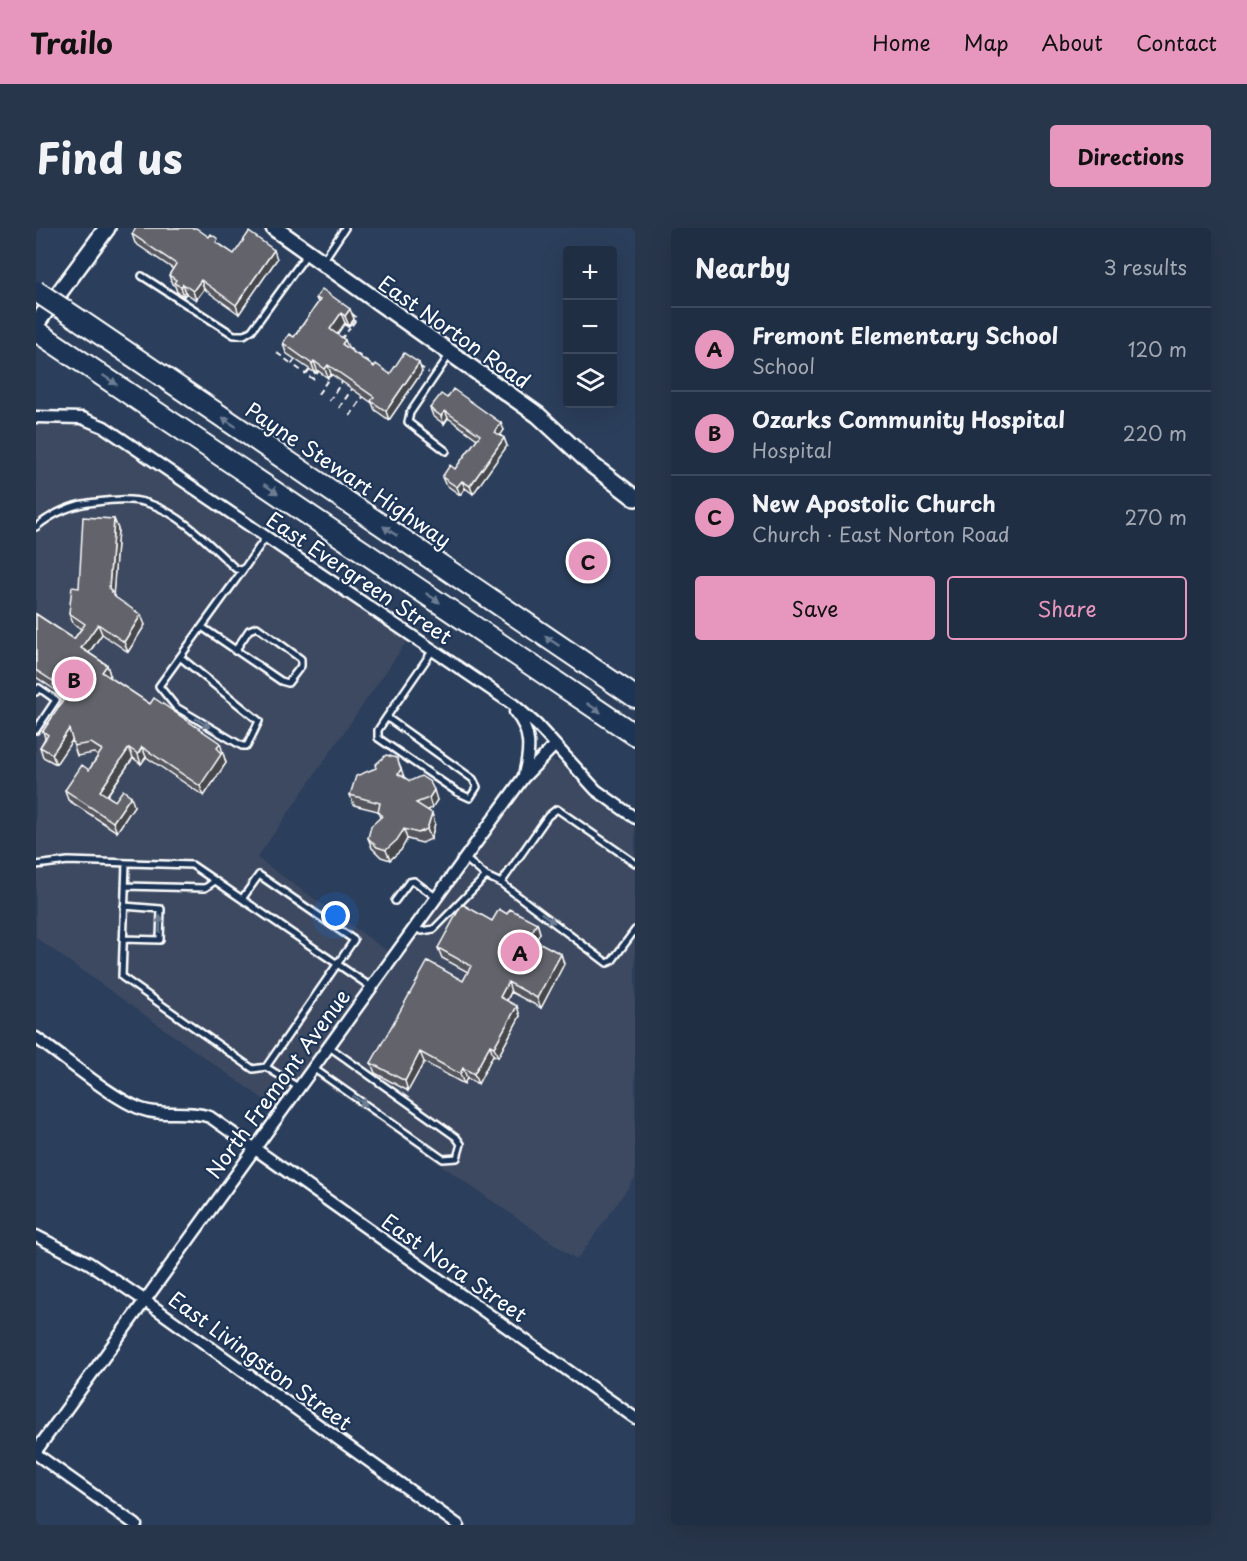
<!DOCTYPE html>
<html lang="en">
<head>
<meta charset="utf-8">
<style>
	body { margin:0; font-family:"Playpen Sans",sans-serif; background:#28364b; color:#f1f3f6 }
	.controls { position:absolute; right:18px; top:18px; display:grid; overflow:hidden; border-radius:6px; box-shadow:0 6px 24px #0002 }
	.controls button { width:54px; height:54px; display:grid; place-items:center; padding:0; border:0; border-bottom:2px solid #3d4a5d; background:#202e44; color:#f1f3f6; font:30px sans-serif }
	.you { position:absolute; left:300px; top:688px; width:21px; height:21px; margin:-15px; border:4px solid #fff; border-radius:50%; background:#1a73e8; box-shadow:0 0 0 9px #1a73e833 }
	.badge { display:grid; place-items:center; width:39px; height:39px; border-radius:50%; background:#e797bd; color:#111; font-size:20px; font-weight:700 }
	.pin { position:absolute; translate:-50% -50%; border:3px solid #fff; box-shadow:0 2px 6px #0006 }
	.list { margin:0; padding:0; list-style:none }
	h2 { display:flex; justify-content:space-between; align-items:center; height:78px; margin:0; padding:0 24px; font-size:26px }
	h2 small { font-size:20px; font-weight:400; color:#a2a8b2 }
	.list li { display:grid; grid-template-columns:39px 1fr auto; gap:18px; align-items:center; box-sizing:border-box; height:84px; padding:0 24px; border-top:2px solid #3d4a5d }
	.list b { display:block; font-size:22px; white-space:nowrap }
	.list p { margin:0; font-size:20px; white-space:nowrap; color:#a2a8b2 }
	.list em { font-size:20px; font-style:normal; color:#a2a8b2 }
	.actions { display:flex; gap:12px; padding:18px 24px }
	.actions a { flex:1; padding:14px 0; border:2px solid #e797bd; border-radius:6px; text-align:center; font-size:21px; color:#e797bd }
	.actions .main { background:#e797bd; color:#111 }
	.icon { flex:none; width:33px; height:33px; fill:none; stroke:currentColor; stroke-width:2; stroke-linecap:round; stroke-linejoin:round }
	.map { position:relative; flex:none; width:599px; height:1297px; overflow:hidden; border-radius:6px }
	header { display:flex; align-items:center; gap:36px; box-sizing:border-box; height:84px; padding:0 30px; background:#e797bd; color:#111 }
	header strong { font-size:28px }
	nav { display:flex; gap:33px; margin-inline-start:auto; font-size:21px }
	.intro { display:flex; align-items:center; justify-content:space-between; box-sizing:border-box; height:144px; padding:0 36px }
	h1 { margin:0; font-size:42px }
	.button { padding:15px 27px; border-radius:6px; background:#e797bd; color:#111; font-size:21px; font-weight:700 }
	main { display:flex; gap:36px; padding:0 36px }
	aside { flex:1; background:#202e44; border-radius:6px; box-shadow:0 6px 24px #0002 }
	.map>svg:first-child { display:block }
	.built { fill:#3c4960 }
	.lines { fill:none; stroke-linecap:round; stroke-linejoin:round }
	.lane-casing { stroke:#fff; stroke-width:10 }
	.street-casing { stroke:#fff; stroke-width:15 }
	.secondary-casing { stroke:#fff; stroke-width:20 }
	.highway-casing { stroke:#fff; stroke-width:24 }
	.path { stroke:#fff; stroke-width:2; stroke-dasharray:6 4.5; stroke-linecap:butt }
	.lane { stroke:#1d3557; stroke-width:5 }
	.street { stroke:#1d3557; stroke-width:10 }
	.secondary { stroke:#1d3557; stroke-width:15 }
	.highway { stroke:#1d3557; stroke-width:20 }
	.highway-bridge-casing { stroke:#fff; stroke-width:24; stroke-linecap:butt }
	.highway-bridge { stroke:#1d3557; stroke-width:20 }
	.wall { fill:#55565d; stroke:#fff; stroke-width:1.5 }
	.shaded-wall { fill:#45464c; stroke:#fff; stroke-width:1.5 }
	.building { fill:#63646c; stroke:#fff; stroke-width:1.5 }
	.oneway { fill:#6c7c92 }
	.labels { text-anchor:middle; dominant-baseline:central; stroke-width:4.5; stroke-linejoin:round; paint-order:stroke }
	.street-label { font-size:21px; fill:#fff; stroke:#1d3557 }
</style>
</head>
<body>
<header>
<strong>Trailo</strong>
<nav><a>Home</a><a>Map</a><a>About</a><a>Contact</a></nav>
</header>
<div class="intro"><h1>Find us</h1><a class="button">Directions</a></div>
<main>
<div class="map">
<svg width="599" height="1297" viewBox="0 0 599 1297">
	<rect width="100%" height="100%" fill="#2b3e5b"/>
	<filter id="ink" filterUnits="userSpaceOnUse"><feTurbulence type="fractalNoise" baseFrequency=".0167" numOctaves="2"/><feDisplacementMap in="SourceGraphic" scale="12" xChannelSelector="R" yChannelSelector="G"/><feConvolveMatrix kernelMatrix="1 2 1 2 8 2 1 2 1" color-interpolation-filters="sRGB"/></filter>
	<g filter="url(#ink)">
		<path class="built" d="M0 196H37L61 203 371 413 221 630 354 725 241 881 0 710Z
			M513 532 525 535 552 565 599 600V950L541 1032 277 848 483 567 501 538Z"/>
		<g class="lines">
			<defs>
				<path id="lane" d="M287 33 309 0
					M106 48 198 107H208L216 102 271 26
					M410 223 372 194 374 185 414 126
					M0 299C17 285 38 276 60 274 76 272 94 270 111 275 145 285 175 318 200 341L207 342 230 309
					M166 399 245 453 252 455 265 438V431L221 399 213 402 199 423
					M144 429 223 493 211 518H206L140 479 123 458 207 342
					M0 464 3 460 20 472 0 502
					M352 487 342 502V510L421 564 434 570 441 559 437 551 353 491 352 487 397 422
					M430 631 450 648 465 655 512 588 521 581 599 635
					M90 635 86 749 217 841 230 839 262 859
					M0 637 32 633 156 637 335 759
					M465 655 571 735 576 733 599 702
					M89 658 169 660 179 653
					M206 671 223 647 318 712 230 839
					M359 673 373 654 378 653 401 670
					M379 700 386 703 398 701 450 648
					M87 711 124 712 125 681 88 678
					M277 840 407 931 421 930 425 916 420 909 292 818"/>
				<path id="street" d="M0 189 46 190 68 199 478 477 501 497 560 562 599 590
					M479 484C496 504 494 523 488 547
					M0 810C29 830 74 869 105 881 126 889 151 881 174 889L599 1190
					M0 1008 53 1035 108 1072 422 1297
					M0 1223 487 550 519 517
					M0 1226 100 1297"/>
				<path id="secondary" d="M238 0 502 187 556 237 599 270
					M0 96 71 0"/>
				<path id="highway" d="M45 93 599 469
					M0 103 599 507"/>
			</defs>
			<use href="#lane" class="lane-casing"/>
			<use href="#street" class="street-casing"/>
			<use href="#secondary" class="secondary-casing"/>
			<use href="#highway" class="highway-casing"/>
			<path class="path" d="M308 96 314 100 321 90 314 84
				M304 109 306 110 314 100
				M311 119 341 140
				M241 125 256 136
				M259 131 256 136 270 146
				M383 138 393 145
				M274 141 270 146 277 151 284 141
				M282 166 296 146
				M293 173 306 154
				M303 180 316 161
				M314 188 327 169"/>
			<use href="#lane" class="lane"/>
			<use href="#street" class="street"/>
			<use href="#secondary" class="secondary"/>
			<use href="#highway" class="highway"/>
			<defs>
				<path id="highway-bridge" d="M0 63 45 93"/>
			</defs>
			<use href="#highway-bridge" class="highway-bridge-casing"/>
			<use href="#highway-bridge" class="highway-bridge"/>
		</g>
		<path class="wall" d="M96 6 185 17 198 26 241 31 203 86 168 61 160 72 150 65 148 68 141 64 139 58 136 56 133 47 137 41 99 15Z
			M280 70 318 91 313 98 309 95 301 106 312 121 338 139 354 146 386 144 353 192 339 182 336 175 295 146 292 150 281 142 279 145 250 125 247 115 258 109 282 75Z
			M411 170 468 202 464 207 468 210 471 218 437 266 429 260 424 267 409 256 406 249 419 241 441 211 412 190 408 196 397 188 394 180Z
			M78 291 82 301 77 366 79 369 109 397 92 424 66 406 53 425 71 437 74 447V449L188 525 187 526 190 535 168 568 110 529 105 536 97 530 71 568 79 573 98 578 81 604 32 572 29 562 53 542 62 528 58 525 41 528 36 512 20 536 7 529 4 519 9 510 7 503 27 472 21 467 19 462 0 449V386L38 411 45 401 37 395 33 385Z
			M369 550 401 572 396 580 392 582 399 595 395 611 386 615 371 611 365 622 354 632 345 629 336 620 332 610 344 590 342 583 318 577 314 567Z
			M471 686 501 695 504 705 500 713 525 726 528 736 505 780 475 764 471 773 484 788 462 829 457 827 442 856 431 850 428 856 388 834 372 863 339 845 335 835 427 753 432 744 406 730 402 720 456 693Z"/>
		<path class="shaded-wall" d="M238 22 241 31 203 86 200 77Z
			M165 52 168 61 160 72 157 63Z
			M147 56 150 65 148 68 145 59Z
			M314 81 318 91 313 98 309 88Z
			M305 85 309 95 298 111 294 101Z
			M309 112 313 121 306 116Z
			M278 133 281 142 279 145 276 136Z
			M383 135 386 144 353 192 350 183Z
			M292 137 295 146 292 150 289 141Z
			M409 183 412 190 408 196 405 188Z
			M465 195 468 202 462 211 459 204Z
			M468 210 471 218 437 266 434 258Z
			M426 253 429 260 424 267 421 259Z
			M78 291 82 301 77 370 73 360Z
			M105 387 109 397 92 424 88 414Z
			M62 396 66 406 49 430 45 420Z
			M71 437 74 447 70 454 66 444Z
			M33 501 37 511 20 536 16 526Z
			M184 515 190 535 168 568 164 558 181 520Z
			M106 519 110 529 105 536 102 526Z
			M93 520 97 530 67 573 64 563Z
			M365 541 369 551 362 546Z
			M398 562 401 572 396 580 393 570Z
			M95 568 98 578 81 604 77 594Z
			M396 585 399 595 395 611 391 601Z
			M368 601 371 611 365 622 354 632 350 622Z
			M501 695 504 705 497 719 493 709Z
			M525 726 528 736 505 780 501 770Z
			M472 754 475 764 467 779 464 769Z
			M481 778 484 788 462 829 458 819Z
			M454 817 457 827 442 856 438 846Z
			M384 824 388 834 372 863 369 853Z
			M427 840 431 850 428 856 424 846Z"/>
		<path class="building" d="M100 0H160L173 9 175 6 182 11 180 14 198 26 213 4 238 22 200 77 165 52 157 63 147 56 145 59 138 55 140 52 133 47 140 36 96 6Z
			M286 61 314 81 309 88 305 85 294 101 309 112 306 116 338 139 340 136 354 146 368 125 383 135 350 183 335 173 338 169 292 137 289 141 278 133 276 136 247 115 253 106 258 109 284 72 280 70Z
			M417 161 465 195 459 204 468 210 434 258 426 253 421 259 406 249 414 237 419 241 444 207 409 183 405 188 394 180 405 166 411 170Z
			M47 289 78 291 73 360 79 369 105 387 88 414 62 396 45 420 71 437 66 444 114 476 118 470 184 515 181 520 186 525 164 558 106 519 102 526 93 520 64 563 79 573 87 562 95 568 77 594 29 562 46 537 53 542 66 522 55 515 38 518 33 501 16 526 4 519 12 507 7 503 31 467 17 457 18 454 0 442V386L38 411 49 396 33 385 36 359 43 360Z
			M350 527 361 530 365 541 362 546 374 553 385 548 394 554 398 562 393 570 380 575 396 585 391 601 382 605 368 601 361 612 350 622 341 619 332 610 335 598 346 588 342 584 344 575 314 567 320 548 340 540 339 537Z
			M426 676 456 693 463 681 471 686 474 681 501 695 493 709 525 726 501 770 472 754 464 769 481 778 458 819 454 817 438 846 427 840 424 846 384 824 369 853 335 835 392 733 427 753 435 738 402 720Z"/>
		<defs><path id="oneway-solid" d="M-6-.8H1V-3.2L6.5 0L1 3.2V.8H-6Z" transform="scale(1.5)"/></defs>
		<g class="oneway">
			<use href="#oneway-solid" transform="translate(74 152) rotate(34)"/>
			<use href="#oneway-solid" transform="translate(193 194) rotate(-146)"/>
			<use href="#oneway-solid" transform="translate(235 261) rotate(34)"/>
			<use href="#oneway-solid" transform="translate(354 303) rotate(-146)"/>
			<use href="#oneway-solid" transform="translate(397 370) rotate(34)"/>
			<use href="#oneway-solid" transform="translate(516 413) rotate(-146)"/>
			<use href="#oneway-solid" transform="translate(558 480) rotate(34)"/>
			<use href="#oneway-solid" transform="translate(167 495) rotate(31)"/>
			<use href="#oneway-solid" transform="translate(512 690) rotate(37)"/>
			<use href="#oneway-solid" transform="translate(124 696) rotate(-89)"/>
			<use href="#oneway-solid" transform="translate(324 873) rotate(35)"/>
		</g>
	</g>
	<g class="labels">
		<g class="street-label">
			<text transform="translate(419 103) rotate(35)">East Norton Road</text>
			<text transform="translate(313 246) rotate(34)">Payne Stewart Highway</text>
			<text transform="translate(324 349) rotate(34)">East Evergreen Street</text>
			<text transform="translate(241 855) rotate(-54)">North Fremont Avenue</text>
			<text transform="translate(419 1039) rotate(35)">East Nora Street</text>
			<text transform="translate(225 1132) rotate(36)">East Livingston Street</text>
		</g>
	</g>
</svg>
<div class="controls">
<button>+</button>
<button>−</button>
<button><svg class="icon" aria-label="layers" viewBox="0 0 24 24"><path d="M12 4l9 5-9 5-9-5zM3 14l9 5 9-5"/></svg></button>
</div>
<div class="you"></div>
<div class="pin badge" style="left:484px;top:724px">A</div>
<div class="pin badge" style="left:38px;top:451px">B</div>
<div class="pin badge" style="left:552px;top:333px">C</div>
</div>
<aside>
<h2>Nearby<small>3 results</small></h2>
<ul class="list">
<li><span class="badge">A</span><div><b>Fremont Elementary School</b><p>School</p></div><em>120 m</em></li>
<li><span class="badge">B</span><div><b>Ozarks Community Hospital</b><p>Hospital</p></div><em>220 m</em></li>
<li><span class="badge">C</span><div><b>New Apostolic Church</b><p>Church · East Norton Road</p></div><em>270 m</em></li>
</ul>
<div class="actions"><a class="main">Save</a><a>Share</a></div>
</aside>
</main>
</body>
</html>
